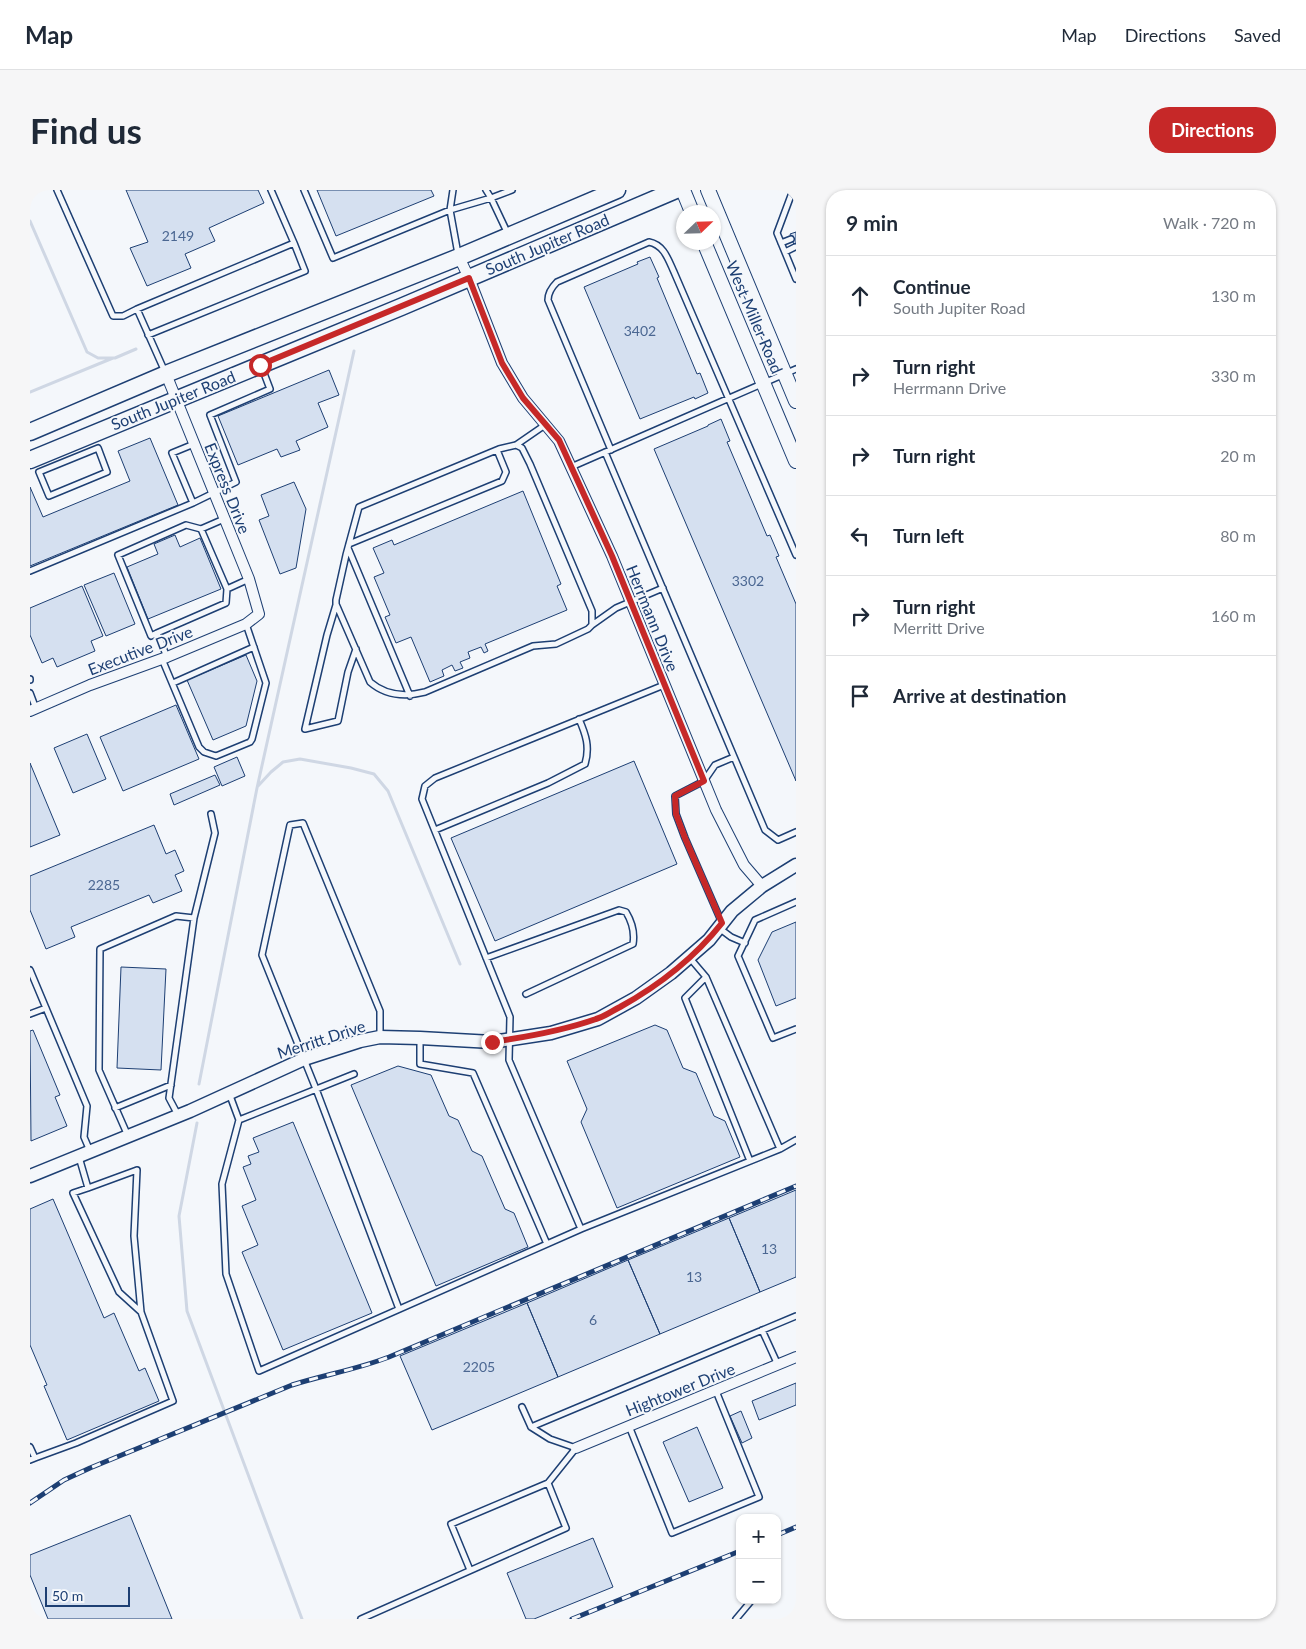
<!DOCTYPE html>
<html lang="en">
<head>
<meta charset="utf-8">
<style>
	body { margin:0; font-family:Lato,sans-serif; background:#f6f6f7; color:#1f2937 }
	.controls { position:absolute; right:15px; bottom:15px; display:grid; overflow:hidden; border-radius:10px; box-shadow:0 1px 4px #0004 }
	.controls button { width:45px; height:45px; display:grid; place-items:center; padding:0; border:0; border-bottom:1px solid #e0e1e3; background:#fff; color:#1f2937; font:25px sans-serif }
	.compass { position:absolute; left:646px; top:15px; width:45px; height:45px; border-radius:50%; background:#fff; box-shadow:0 1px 4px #0004; rotate:67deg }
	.scale { position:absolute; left:15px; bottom:12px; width:85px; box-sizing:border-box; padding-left:5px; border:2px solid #1d3f73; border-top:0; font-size:14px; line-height:18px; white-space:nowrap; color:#1d3f73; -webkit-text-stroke:4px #f4f7fb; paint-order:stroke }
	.stop { position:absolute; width:15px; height:15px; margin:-11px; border:4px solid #c62828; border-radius:50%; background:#fff }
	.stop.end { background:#c62828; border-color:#fff; box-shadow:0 1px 5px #0008 }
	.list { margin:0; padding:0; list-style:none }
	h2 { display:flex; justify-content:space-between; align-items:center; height:65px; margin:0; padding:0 20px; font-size:21px }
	h2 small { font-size:16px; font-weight:400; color:#747a83 }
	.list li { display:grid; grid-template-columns:32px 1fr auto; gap:15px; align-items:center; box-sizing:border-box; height:80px; padding:0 20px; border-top:1px solid #e0e1e3 }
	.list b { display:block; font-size:19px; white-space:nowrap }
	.list p { margin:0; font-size:16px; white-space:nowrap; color:#747a83 }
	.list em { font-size:16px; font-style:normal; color:#747a83 }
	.icon { flex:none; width:28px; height:28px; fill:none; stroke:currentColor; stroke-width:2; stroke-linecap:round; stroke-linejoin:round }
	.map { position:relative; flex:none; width:766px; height:1429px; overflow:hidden; border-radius:20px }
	header { display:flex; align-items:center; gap:30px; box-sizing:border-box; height:70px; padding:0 25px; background:#fff; border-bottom:1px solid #e0e1e3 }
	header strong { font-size:24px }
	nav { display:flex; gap:28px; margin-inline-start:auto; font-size:18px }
	.intro { display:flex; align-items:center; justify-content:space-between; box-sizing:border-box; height:120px; padding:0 30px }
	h1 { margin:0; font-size:35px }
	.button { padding:12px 22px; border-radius:20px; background:#c62828; color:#fff; font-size:18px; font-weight:700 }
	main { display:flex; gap:30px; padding:0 30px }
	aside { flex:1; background:#fff; border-radius:20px; box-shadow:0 1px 4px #0004 }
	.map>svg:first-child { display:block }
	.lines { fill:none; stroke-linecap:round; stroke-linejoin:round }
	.stream { stroke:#cfd7e4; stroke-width:3 }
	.building { fill:#d5e0f0; stroke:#1d3f73 }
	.service-casing { stroke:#1d3f73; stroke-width:8 }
	.minor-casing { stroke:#1d3f73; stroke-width:12 }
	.tertiary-casing { stroke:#1d3f73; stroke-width:15 }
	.secondary-casing { stroke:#1d3f73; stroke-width:16 }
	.primary-casing { stroke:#1d3f73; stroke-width:19 }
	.service { stroke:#f4f7fb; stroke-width:5 }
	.minor { stroke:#f4f7fb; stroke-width:10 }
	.tertiary { stroke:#f4f7fb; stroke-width:12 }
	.secondary { stroke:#f4f7fb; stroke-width:14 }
	.primary { stroke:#f4f7fb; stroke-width:16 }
	.rail-casing { stroke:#1d3f73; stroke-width:5 }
	.rail { stroke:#f4f7fb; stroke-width:3; stroke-dasharray:9; stroke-linecap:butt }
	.route { stroke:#c62828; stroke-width:6 }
	.labels { text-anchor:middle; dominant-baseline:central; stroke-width:4; stroke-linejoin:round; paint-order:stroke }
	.number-label { font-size:14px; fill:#4b6792 }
	.street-label { font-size:16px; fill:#1d3f73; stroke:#f4f7fb }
</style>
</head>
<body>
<header>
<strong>Map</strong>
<nav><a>Map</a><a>Directions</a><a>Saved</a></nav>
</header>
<div class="intro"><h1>Find us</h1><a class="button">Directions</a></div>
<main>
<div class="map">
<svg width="766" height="1429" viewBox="0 0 766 1429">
	<rect width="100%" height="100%" fill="#f4f7fb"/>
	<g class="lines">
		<path class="stream" d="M0 31 57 162 68 168H85L106 159
			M0 202 83 168
			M228 596 241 582 253 572 270 569 321 578 344 584 358 601 430 774
			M169 894 227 598 324 161
			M167 933 149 1026 157 1121 272 1429"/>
	</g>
	<path class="building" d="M96 0H228L234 13 179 38 185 51 155 64 161 78 117 96 100 58 118 52Z
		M287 0H401L404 6 306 46Z
		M766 42V60L760 44Z
		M620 67 629 87 627 88 667 184 670 183 678 203 665 209 664 207 610 229 554 97 608 74 607 72Z
		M299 180 309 205 288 213 298 237 266 251 270 260 251 267 247 259 208 275 188 226Z
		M691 229 700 251 697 252 737 346 740 345 749 366 746 367 766 414V591L624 259 678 236V235Z
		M120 248 148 315 0 376V297L13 327 100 291 88 261Z
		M264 292 276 319 266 378 250 384 229 330 239 326 231 305Z
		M493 301 531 394 527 396 537 420 455 454 458 461 454 463 451 457 438 462 440 468 430 472 433 478 425 481 422 475 412 480 414 486 400 492 381 447 366 453 355 427 360 425 344 387 354 383 343 358 362 350 364 355Z
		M145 345 150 357 170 348 191 399 118 429 97 377 128 364 124 354Z
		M84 383 105 434 76 446 54 395Z
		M52 396 73 446 61 451 65 461 27 477 23 468 12 473 0 445V418Z
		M216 465 227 491 216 536 183 550 157 490Z
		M146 515 169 569 93 601 70 547Z
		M57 544 76 589 43 603 24 558Z
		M207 567 215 586 192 596 184 577Z
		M604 571 647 674 465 751 421 648Z
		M0 573 30 645 0 657Z
		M185 585 190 595 144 615 140 604Z
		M124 635 136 664 145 660 154 681 145 685 152 701 123 713 119 705 41 737 45 747 16 759 0 720V686Z
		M766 732V808L746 816 728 770 742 742Z
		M91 777 136 779 131 880 87 878Z
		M625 835 637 840 653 878 666 883 684 926 695 931 710 967 587 1018 551 932 557 919 537 871Z
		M3 840 30 905 25 907 37 936 1 951 0 841Z
		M368 876 401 885 419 926 428 930 442 961 452 966 475 1019 484 1023 498 1057 406 1096 321 895Z
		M263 932 342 1123 253 1160 212 1062 228 1055 212 1016 226 1010 213 977 221 974 218 966 229 962 223 948Z
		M766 1000V1087L730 1102 699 1028Z
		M23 1009 74 1128 84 1123 109 1181 115 1178 129 1211 37 1250 14 1196 17 1195 0 1155V1019Z
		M699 1028 730 1102 630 1144 598 1070Z
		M598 1070 630 1144 528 1187 497 1113Z
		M497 1113 528 1187 402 1240 370 1166Z
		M766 1193V1215L729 1230 722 1211Z
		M711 1221 722 1248 712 1253 700 1226Z
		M667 1237 693 1298 659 1312 633 1252Z
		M100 1325 142 1429H18L0 1385V1365Z
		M563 1348 583 1397 504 1429H496L477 1383Z"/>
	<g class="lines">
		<defs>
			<path id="service" d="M27 0 83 126H93L107 119 264 53 241 0
				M274 0 303 68 420 20 461 8 482 0
				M423 0 420 20 428 64
				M456 0 461 8 478 44
				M763 0 747 43 766 89
				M751 53 761 49
				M755 62 765 57
				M107 119 135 182
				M118 145 275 81 264 53
				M486 255 492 258 500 274 562 421V435L558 439 526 454 503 456 395 502C375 507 356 506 340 492L306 414V410L316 365 329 317 469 259 486 255 515 235
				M68 258 77 282 19 306 9 282Z
				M581 260 518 110C518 103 522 97 527 92L619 52C634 55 638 69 644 82L766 365
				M575 262 735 640 748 650 766 642
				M541 277 766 179
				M163 313 206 292 180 225 240 199 232 178
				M319 354 472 291 476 282 467 260
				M318 358 380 506
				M0 381 163 313 142 263 164 254
				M197 399 219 389
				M306 415 297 445 275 539 308 531 318 482 326 459
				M562 435 586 418 633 398
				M127 443 121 446 88 365 156 335 171 339
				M137 467 127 443 196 413 197 399 171 339 194 329
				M132 469 169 557 174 562 186 566 220 552 222 549 236 493 216 434
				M0 489V490
				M143 493 224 457
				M0 503 6 519
				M405 640 518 593 555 574C560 557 556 545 549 529
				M766 712 725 730 708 766 743 848 766 839
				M692 733 655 648 646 624 645 606 674 591 685 575 704 567
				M689 738 701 747 715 753
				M659 767 676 787 750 959
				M456 768 589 720 596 722C602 732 605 742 603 754L496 804
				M0 780 57 916 54 947 60 961
				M676 787 655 808 720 971
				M0 824 16 818
				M350 847V821L273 633 260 635 232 765 286 899 369 1119
				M390 848V874L443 883 517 1054
				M324 884 209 930 192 994 196 1084 229 1181 551 1039 750 959 766 950
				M199 903 209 930
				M85 918 141 895
				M148 925 139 908 164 728 185 643 181 624
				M98 946 69 880 70 759 146 726 164 728
				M58 998 43 1003 89 1102 111 1122
				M551 1039 479 870 480 827 392 609 395 596 405 588 634 495
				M732 1140 748 1175
				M492 1217 501 1237 766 1126
				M599 1236 642 1343 729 1307 686 1201
				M0 1257 5 1268 0 1270
				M5 1268 46 1253 143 1211 111 1122 104 1046 107 980 58 998 49 967
				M440 1380 421 1334 518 1293
				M331 1429 536 1338 518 1293 546 1258 520 1249 501 1237
				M706 1429 722 1410"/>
			<path id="minor" d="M429 67 439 88 472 173 493 208 529 251 582 366 686 620 714 675 732 696
				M0 521 60 495 137 467 216 434 229 424 219 389 136 184
				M546 1258 766 1167"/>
			<path id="tertiary" d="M0 986 160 921 274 869 330 851 350 847 390 848 462 852 521 843 568 829 606 808 641 783 679 750 702 721 732 696 766 675"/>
			<path id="secondary" d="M653 0 662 22
				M678 0 766 211
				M674 52 766 271"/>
			<path id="primary" d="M0 242 136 184 429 67 587 0
				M0 270 371 117 646 0"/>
		</defs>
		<use href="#service" class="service-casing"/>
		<use href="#minor" class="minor-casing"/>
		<use href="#tertiary" class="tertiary-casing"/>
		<use href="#secondary" class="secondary-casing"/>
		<use href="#primary" class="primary-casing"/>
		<use href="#service" class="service"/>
		<use href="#minor" class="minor"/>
		<use href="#tertiary" class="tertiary"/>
		<use href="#secondary" class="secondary"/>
		<use href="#primary" class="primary"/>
		<defs>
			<path id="rail" d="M0 1313 34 1290 60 1278 262 1195C294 1185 328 1179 359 1167L766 996
				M747 1345 766 1337
				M542 1429 710 1361"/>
		</defs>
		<use href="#rail" class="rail-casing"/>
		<use href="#rail" class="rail"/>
	</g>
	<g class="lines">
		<path class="route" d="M230 175 439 88 472 173 493 208 529 250 582 366 674 591 645 606 646 624 655 648 692 733C665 767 628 796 590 817 582 821 574 827 566 829 532 841 497 847 462 852"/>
	</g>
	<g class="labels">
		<g class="number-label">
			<text x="148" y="45">2149</text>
			<text x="610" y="140">3402</text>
			<text x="718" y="390">3302</text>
			<text x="74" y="694">2285</text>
			<text x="739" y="1058">13</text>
			<text x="664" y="1086">13</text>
			<text x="563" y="1129">6</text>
			<text x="449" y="1176">2205</text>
		</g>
		<g class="street-label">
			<text transform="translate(517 54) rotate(-23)">South Jupiter Road</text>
			<text transform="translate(725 127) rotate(67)">West Miller Road</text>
			<text transform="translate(143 210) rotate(-22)">South Jupiter Road</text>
			<text transform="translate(198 298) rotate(68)">Express Drive</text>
			<text transform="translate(623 428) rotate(68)">Herrmann Drive</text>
			<text transform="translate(110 460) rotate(-21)">Executive Drive</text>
			<text transform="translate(291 849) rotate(-18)">Merritt Drive</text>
			<text transform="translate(650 1199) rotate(-22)">Hightower Drive</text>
		</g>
	</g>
</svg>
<div class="controls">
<button>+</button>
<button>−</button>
</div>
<svg class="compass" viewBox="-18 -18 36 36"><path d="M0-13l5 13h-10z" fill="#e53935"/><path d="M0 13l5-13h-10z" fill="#747a83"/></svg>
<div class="scale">50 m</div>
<div class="stop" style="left:230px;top:175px"></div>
<div class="stop end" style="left:462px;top:852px"></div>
</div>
<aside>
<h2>9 min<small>Walk · 720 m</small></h2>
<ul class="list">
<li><svg class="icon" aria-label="ahead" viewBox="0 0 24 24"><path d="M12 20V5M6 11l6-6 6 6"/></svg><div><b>Continue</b><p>South Jupiter Road</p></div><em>130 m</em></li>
<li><svg class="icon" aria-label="right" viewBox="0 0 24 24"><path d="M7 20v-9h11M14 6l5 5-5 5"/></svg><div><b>Turn right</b><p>Herrmann Drive</p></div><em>330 m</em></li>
<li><svg class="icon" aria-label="right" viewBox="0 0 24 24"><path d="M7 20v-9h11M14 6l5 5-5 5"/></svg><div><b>Turn right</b></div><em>20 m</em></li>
<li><svg class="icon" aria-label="left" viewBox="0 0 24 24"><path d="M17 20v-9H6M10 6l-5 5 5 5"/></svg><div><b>Turn left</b></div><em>80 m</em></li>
<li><svg class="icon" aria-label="right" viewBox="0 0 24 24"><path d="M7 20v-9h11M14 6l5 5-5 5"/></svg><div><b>Turn right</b><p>Merritt Drive</p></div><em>160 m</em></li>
<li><svg class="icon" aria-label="arrive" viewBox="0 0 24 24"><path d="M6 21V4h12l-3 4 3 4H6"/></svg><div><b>Arrive at destination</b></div></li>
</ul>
</aside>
</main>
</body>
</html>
